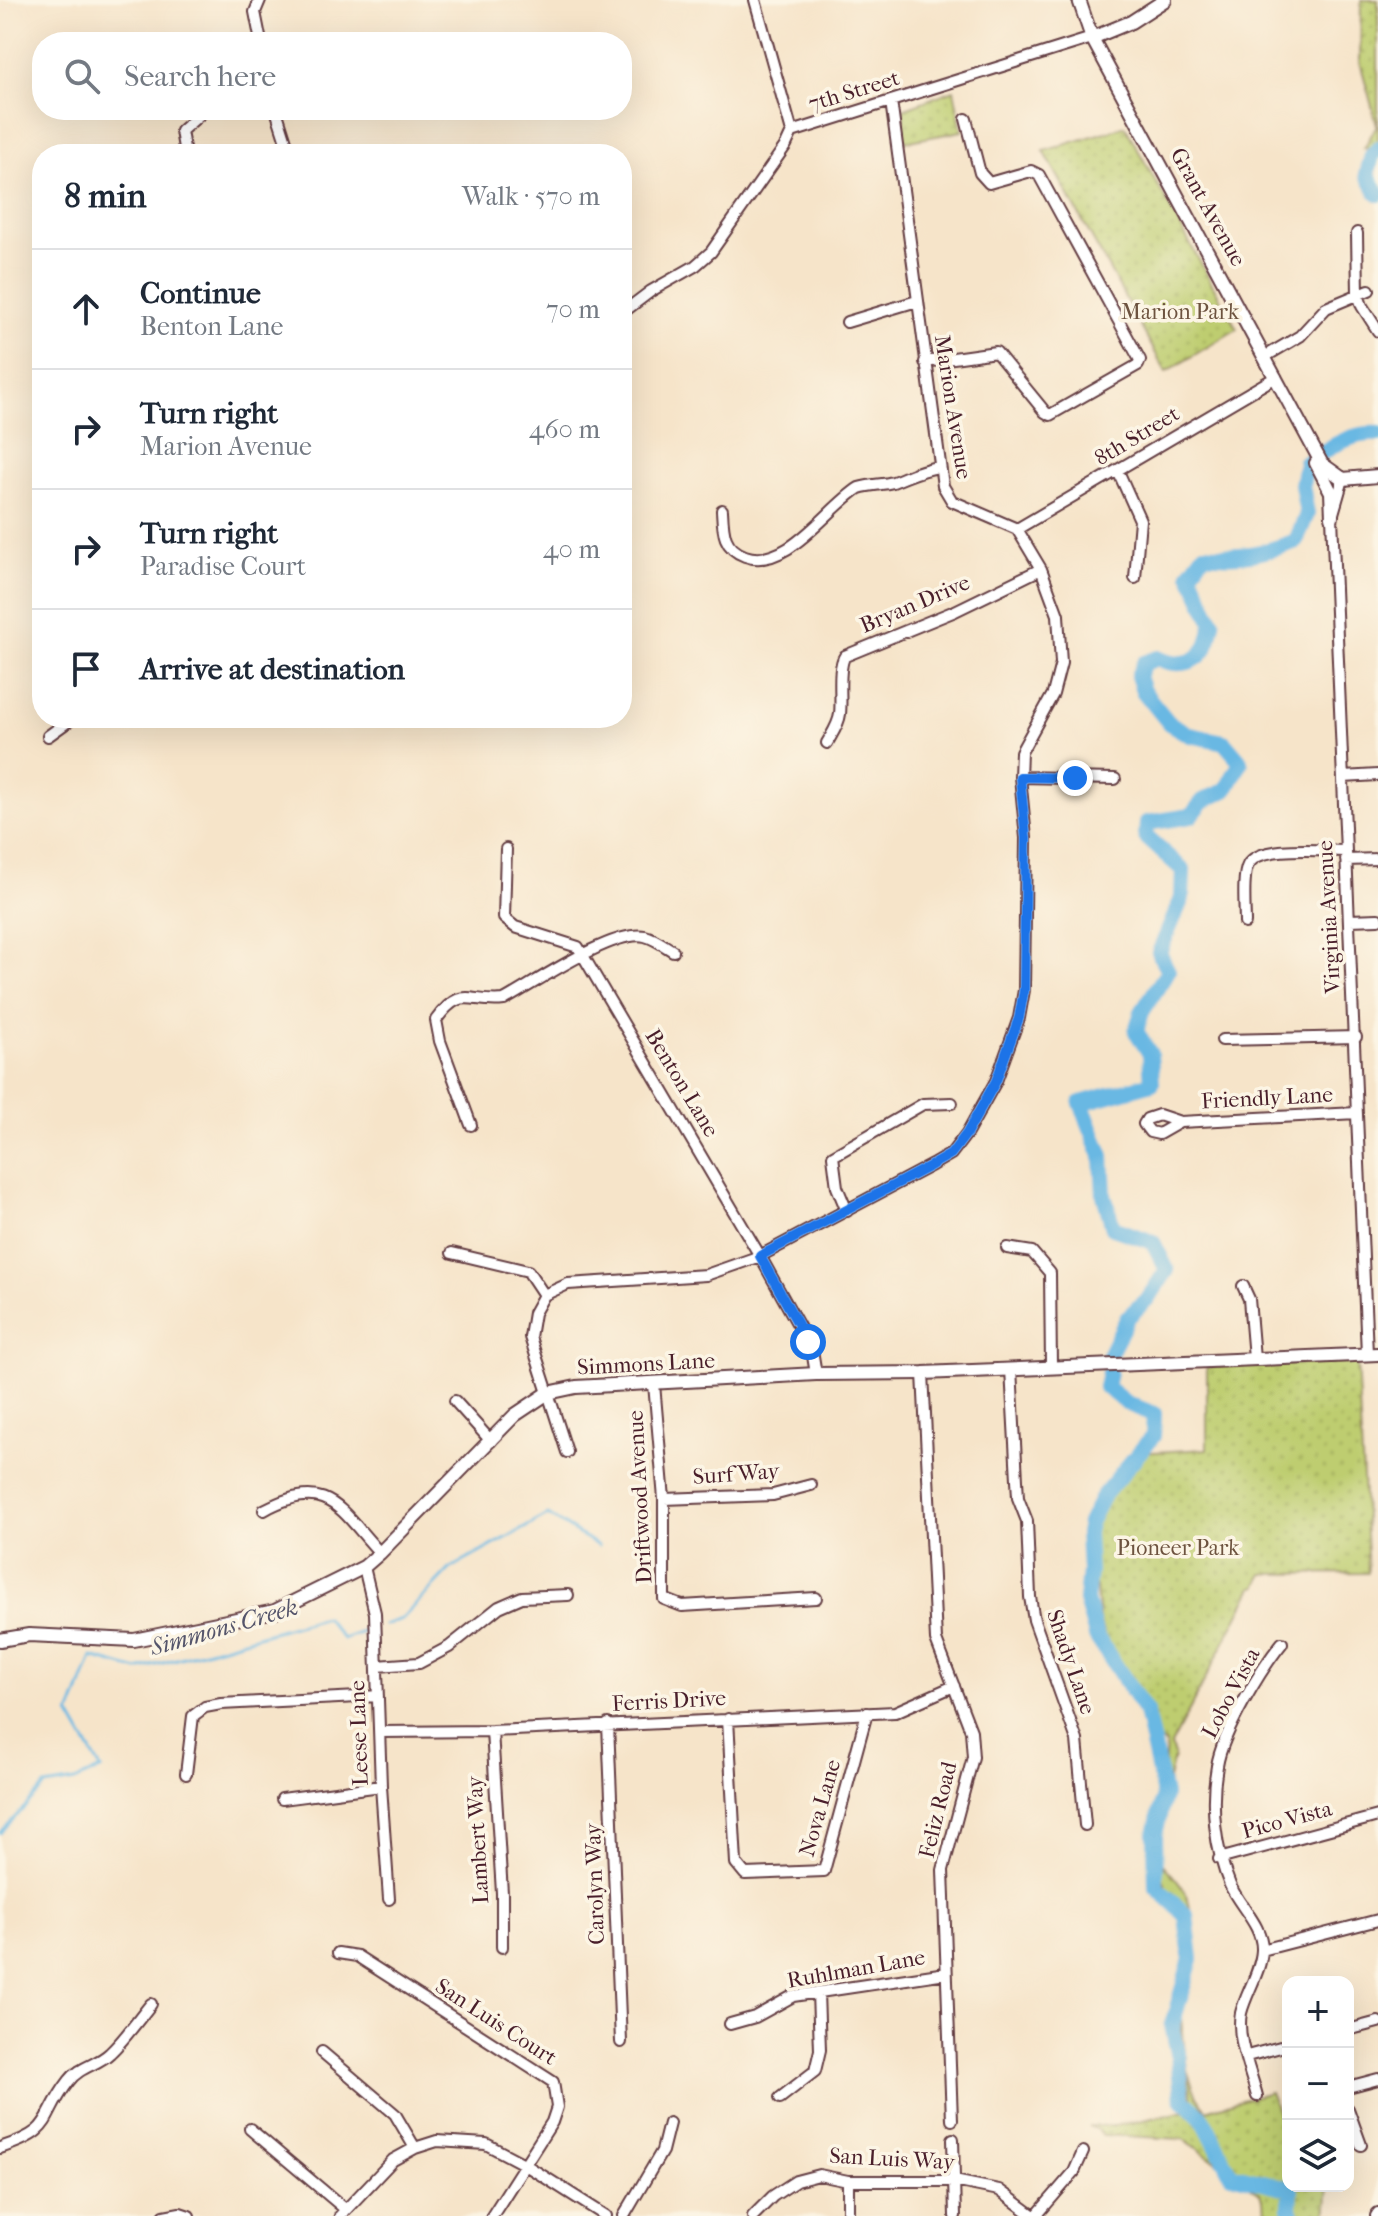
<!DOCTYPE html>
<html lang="en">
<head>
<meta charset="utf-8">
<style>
	body { margin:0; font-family:"IM FELL French Canon",serif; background:#f2f2f3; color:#1f2937 }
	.controls { position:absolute; right:24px; bottom:24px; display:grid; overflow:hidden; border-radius:16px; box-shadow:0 8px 32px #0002 }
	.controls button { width:72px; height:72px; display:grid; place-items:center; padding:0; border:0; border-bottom:2px solid #e0e1e3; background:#fff; color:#1f2937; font:40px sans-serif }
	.stop { position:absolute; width:24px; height:24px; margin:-18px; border:6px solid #1a73e8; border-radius:50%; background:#fff }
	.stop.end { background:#1a73e8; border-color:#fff; box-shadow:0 2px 8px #0008 }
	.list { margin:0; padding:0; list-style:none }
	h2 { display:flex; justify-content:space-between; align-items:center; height:104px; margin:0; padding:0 32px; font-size:34px }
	h2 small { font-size:26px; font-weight:400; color:#747a83 }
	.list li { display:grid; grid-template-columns:52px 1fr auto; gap:24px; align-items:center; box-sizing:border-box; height:120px; padding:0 32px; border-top:2px solid #e0e1e3 }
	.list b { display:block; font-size:30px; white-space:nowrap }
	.list p { margin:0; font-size:26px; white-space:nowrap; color:#747a83 }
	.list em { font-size:26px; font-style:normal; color:#747a83 }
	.icon { flex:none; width:44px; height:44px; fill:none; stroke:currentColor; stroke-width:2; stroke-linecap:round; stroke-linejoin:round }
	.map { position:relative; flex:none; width:1378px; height:2216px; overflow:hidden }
	.search { position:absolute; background:#fff; box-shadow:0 8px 32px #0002; left:32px; top:32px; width:600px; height:88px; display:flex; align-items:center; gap:20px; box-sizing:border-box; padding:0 28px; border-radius:32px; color:#747a83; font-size:30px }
	.panel { position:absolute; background:#fff; box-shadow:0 8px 32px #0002; left:32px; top:144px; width:600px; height:584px; border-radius:32px }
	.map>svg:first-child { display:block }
	.park { fill:url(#park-dots); stroke:#84764d; stroke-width:2 }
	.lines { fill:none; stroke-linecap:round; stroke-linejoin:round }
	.stream { stroke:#69b8e3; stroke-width:3 }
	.river { stroke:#69b8e3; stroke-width:16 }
	.minor-casing { stroke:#643d43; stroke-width:14 }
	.tertiary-casing { stroke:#643d43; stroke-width:16 }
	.minor { stroke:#fff; stroke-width:10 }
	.tertiary { stroke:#fff; stroke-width:12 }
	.route { stroke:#1a73e8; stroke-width:10 }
	.labels { text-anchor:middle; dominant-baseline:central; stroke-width:7; stroke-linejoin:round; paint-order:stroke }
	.street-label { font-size:22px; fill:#4a1f2b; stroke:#fcf5e5 }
	.park-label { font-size:22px; fill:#6d533f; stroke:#fcf5e5 }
	.water-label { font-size:24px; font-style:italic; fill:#55556b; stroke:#fcf5e5 }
</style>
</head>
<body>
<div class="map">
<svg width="1378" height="2216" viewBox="0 0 1378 2216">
	<defs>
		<pattern id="park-dots" width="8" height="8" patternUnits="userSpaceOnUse" patternTransform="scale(2)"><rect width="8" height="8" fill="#becd6f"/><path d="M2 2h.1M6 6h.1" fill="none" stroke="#a5b060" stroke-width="1.8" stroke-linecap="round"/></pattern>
	</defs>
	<rect width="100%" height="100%" fill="#fcf5e5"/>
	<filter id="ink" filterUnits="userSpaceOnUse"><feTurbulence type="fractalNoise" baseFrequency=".0125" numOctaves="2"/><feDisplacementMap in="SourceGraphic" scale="16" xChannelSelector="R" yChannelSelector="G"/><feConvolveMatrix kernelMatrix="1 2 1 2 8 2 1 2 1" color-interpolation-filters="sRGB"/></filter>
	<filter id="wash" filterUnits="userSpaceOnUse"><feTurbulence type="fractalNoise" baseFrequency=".006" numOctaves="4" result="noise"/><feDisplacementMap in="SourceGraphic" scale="32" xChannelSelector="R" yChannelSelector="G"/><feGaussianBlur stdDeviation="1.8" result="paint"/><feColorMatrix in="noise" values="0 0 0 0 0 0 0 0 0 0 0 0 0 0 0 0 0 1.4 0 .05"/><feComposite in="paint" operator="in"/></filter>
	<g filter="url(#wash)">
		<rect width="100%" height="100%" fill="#f6e4c9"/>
		<path class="park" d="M1361 0H1378V147L1364 148 1377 125 1360 62Z
			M954 90 962 131 905 142 903 109Z
			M1125 126 1237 329 1166 372 1044 151Z
			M1357 1362 1368 1573 1263 1574 1256 1587H1253L1171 1745 1174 1756 1162 1811 1160 1861C1173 1876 1190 1891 1190 1912L1174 1910 1157 1861 1166 1744 1154 1741 1151 1730 1109 1652 1099 1620 1096 1588 1085 1556 1089 1523 1113 1494 1117 1471 1136 1453 1207 1449V1367Z
			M1194 1929V1972L1182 1999 1181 2019 1187 2070 1197 2097 1206 2110 1270 2092 1288 2139V2186H1329L1326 2216H1268L1260 2193 1184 2139 1103 2135 1096 2129 1088 2126H1115L1186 2111 1193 2106C1185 2062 1178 2020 1179 1975H1185Z"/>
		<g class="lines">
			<path class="stream" d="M384 1625 402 1619 450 1569 548 1515 598 1546
				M0 1833 45 1786 75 1781 101 1769 70 1715 92 1657 138 1670 325 1617 343 1639 365 1631"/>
			<path class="river" d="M1378 149 1372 155 1367 174 1378 194
				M1110 1353 1128 1317 1149 1297 1167 1270 1153 1242 1113 1228 1104 1195 1102 1156 1081 1103 1152 1083 1150 1054 1136 1031 1142 1012 1168 971 1159 953 1182 898 1183 870 1146 837 1147 823 1191 816 1203 801 1226 790 1241 762 1224 742 1190 735 1169 723 1143 691 1138 676 1144 663 1158 658C1173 666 1195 666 1205 649 1210 642 1211 631 1213 623L1190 573 1204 554C1240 558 1263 554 1296 541L1307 514 1302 485 1306 463C1329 448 1351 432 1378 434
				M1109 1372 1106 1387 1126 1403 1154 1414 1153 1436 1102 1497 1089 1523 1087 1533 1089 1571 1086 1600 1096 1636 1146 1712 1164 1795 1155 1834 1156 1887 1186 1915 1191 1959 1172 2025 1178 2053 1182 2099 1202 2117 1231 2174 1291 2189 1290 2208 1293 2216"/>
		</g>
	</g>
	<g filter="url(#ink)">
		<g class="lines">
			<defs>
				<path id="minor" d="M260 0 255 12 261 42
					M755 0 792 132
					M276 110 290 154
					M185 154 181 131 205 110
					M1357 233 1358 294 1362 306 1378 331
					M622 313 651 291 695 266 711 252 786 145 792 132 1092 38
					M847 322 917 301
					M1266 356 1300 336 1326 308 1369 290
					M925 362 996 352 1045 412 1050 415 1138 365 1140 360 1039 175 1031 171 989 183 980 173 966 119
					M1118 471 1140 520 1135 578
					M1343 479 1332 517 1367 1354
					M722 510C723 531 723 548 745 556 787 571 827 508 859 488 871 484 882 485 893 482 909 476 922 469 939 467
					M1017 529 1276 377
					M48 736 73 718
					M827 743C832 734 839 724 840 714 842 698 837 667 845 656L955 611 1041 569
					M1020 777 1115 779
					M1343 777 1378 775
					M506 849 504 918 515 927 578 947 760 1256 812 1350 816 1374
					M1346 860 1378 859
					M1350 920 1378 919
					M1245 923C1245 909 1242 876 1248 865 1258 844 1324 851 1346 851
					M1222 1040 1356 1037
					M1180 1122 1159 1134 1150 1132 1144 1124 1147 1119 1159 1115 1180 1122 1357 1113
					M471 1125 440 1041 436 1020C462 984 469 1004 504 1000 535 983 613 929 645 936 654 938 665 946 673 951
					M847 1211 837 1187 833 1156 923 1104 952 1103
					M1007 1248 1032 1252 1050 1273 1051 1366
					M452 1253 528 1271 544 1295
					M1243 1286 1249 1299 1254 1358
					M1011 1369 1018 1498 1027 1521 1030 1597 1034 1620 1077 1740 1085 1825
					M923 1373 936 1640 971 1731 973 1757 943 1870 952 2120
					M654 1384 664 1499V1599L682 1606 816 1598
					M455 1401 491 1441
					M567 1452 530 1337 534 1313 544 1295 568 1284 706 1275 760 1256 932 1165 951 1154 967 1133 996 1081 1019 1018 1024 990 1026 838 1020 777 1021 752 1053 694 1061 663 1058 615 1041 569 1017 529 952 501 943 486 891 101
					M664 1499 773 1495 811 1485
					M264 1510C328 1475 340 1510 380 1553
					M364 1567 375 1613 381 1786 389 1899
					M377 1666 419 1663 449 1647 499 1607 522 1597 568 1595
					M728 1719 736 1863 745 1874 824 1871 867 1713
					M608 1724 621 2042
					M492 1731 502 1893V1947
					M380 1732 492 1731 895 1712 954 1686
					M186 1774 193 1716 205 1707 221 1704 378 1696
					M282 1799 381 1786
					M1219 1859 1378 1816
					M1262 1950 1378 1920
					M338 1953 357 1956 553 2082 557 2107 552 2122 492 2216
					M730 2024 755 2017 793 1996 946 1973
					M1348 2030 1378 2022
					M322 2052 395 2114 415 2148
					M1247 2056 1288 2045
					M1348 2087 1378 2079
					M1257 2096C1251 2072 1236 2039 1241 2013 1246 1993 1261 1971 1262 1950 1263 1926 1239 1906 1230 1885 1215 1849 1210 1805 1217 1766 1222 1733 1261 1669 1282 1643
					M780 2098 815 2071 820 2050 818 1992
					M1348 2109 1361 2145
					M250 2129 345 2209
					M953 2139 955 2216
					M0 2148C56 2130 39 2120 69 2081 80 2066 98 2065 110 2053 125 2039 138 2020 151 2004
					M164 2216 180 2213 189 2216
					M340 2216 393 2160 415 2148 437 2141 486 2144 524 2164 606 2216
					M624 2216 662 2151 669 2123
					M753 2216 773 2196 796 2181 819 2175 848 2181H954L999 2190 1034 2216
					M848 2216V2181
					M1036 2216 1074 2172 1083 2152
					M1376 2216 1378 2213"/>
				<path id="tertiary" d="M1079 0 1092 38 1322 464 1343 479 1378 476
					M1092 38 1131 22 1165 0
					M1316 463 1331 492 1332 517
					M0 1640 29 1635 134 1640 275 1611 364 1567 380 1553 515 1415 548 1393 576 1387 816 1374 923 1373 1378 1354"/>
			</defs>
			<use href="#minor" class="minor-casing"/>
			<use href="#tertiary" class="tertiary-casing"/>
			<use href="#minor" class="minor"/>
			<use href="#tertiary" class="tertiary"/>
		</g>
	</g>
	<g class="lines" filter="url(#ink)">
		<path class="route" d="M808 1342 760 1256 932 1165 951 1154 967 1133 996 1081 1019 1018 1024 990 1026 838 1020 777 1075 778"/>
	</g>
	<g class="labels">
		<g class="street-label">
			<text transform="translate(854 91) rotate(-17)">7th Street</text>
			<text transform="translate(1208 207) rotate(61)">Grant Avenue</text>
			<text transform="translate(953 407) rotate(81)">Marion Avenue</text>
			<text transform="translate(1137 436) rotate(-31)">8th Street</text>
			<text transform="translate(915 604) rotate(-23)">Bryan Drive</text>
			<text transform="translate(1329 917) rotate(-93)">Virginia Avenue</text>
			<text transform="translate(682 1083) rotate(59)">Benton Lane</text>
			<text transform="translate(1267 1098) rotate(-3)">Friendly Lane</text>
			<text transform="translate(646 1364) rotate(-3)">Simmons Lane</text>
			<text transform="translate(736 1474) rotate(-4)">Surf Way</text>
			<text transform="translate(640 1497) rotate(-93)">Driftwood Avenue</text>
			<text transform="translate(1071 1662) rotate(71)">Shady Lane</text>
			<text transform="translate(1231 1693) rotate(-62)">Lobo Vista</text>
			<text transform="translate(669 1701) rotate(-3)">Ferris Drive</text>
			<text transform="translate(359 1733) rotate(-92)">Leese Lane</text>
			<text transform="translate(820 1808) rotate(-74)">Nova Lane</text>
			<text transform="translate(938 1810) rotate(-76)">Feliz Road</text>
			<text transform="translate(1287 1820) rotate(-15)">Pico Vista</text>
			<text transform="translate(478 1840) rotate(-93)">Lambert Way</text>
			<text transform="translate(595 1884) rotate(-92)">Carolyn Way</text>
			<text transform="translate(856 1969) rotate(-10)">Ruhlman Lane</text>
			<text transform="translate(496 2022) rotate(33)">San Luis Court</text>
			<text transform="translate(892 2159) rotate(3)">San Luis Way</text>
		</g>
		<g class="park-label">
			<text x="1180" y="312">Marion Park</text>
			<text x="1178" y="1548">Pioneer Park</text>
		</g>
		<g class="water-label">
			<text transform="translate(224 1627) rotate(-16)">Simmons Creek</text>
		</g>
	</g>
</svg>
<div class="controls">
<button>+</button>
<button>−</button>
<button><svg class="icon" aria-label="layers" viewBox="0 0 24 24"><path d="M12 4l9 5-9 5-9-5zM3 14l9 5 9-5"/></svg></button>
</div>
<div class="stop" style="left:808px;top:1342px"></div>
<div class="stop end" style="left:1075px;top:778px"></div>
<div class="search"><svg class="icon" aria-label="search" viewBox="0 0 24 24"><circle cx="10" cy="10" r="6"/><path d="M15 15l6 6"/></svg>Search here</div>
<section class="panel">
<h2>8 min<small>Walk · 570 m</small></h2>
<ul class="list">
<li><svg class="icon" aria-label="ahead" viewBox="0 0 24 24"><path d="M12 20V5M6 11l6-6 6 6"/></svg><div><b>Continue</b><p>Benton Lane</p></div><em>70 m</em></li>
<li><svg class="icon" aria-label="right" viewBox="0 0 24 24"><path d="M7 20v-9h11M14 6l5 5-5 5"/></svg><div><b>Turn right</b><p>Marion Avenue</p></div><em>460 m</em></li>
<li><svg class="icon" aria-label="right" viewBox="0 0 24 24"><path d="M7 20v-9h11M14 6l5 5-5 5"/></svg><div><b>Turn right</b><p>Paradise Court</p></div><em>40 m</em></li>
<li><svg class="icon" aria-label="arrive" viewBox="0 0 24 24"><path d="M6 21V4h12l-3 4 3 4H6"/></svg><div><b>Arrive at destination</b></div></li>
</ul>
</section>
</div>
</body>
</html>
